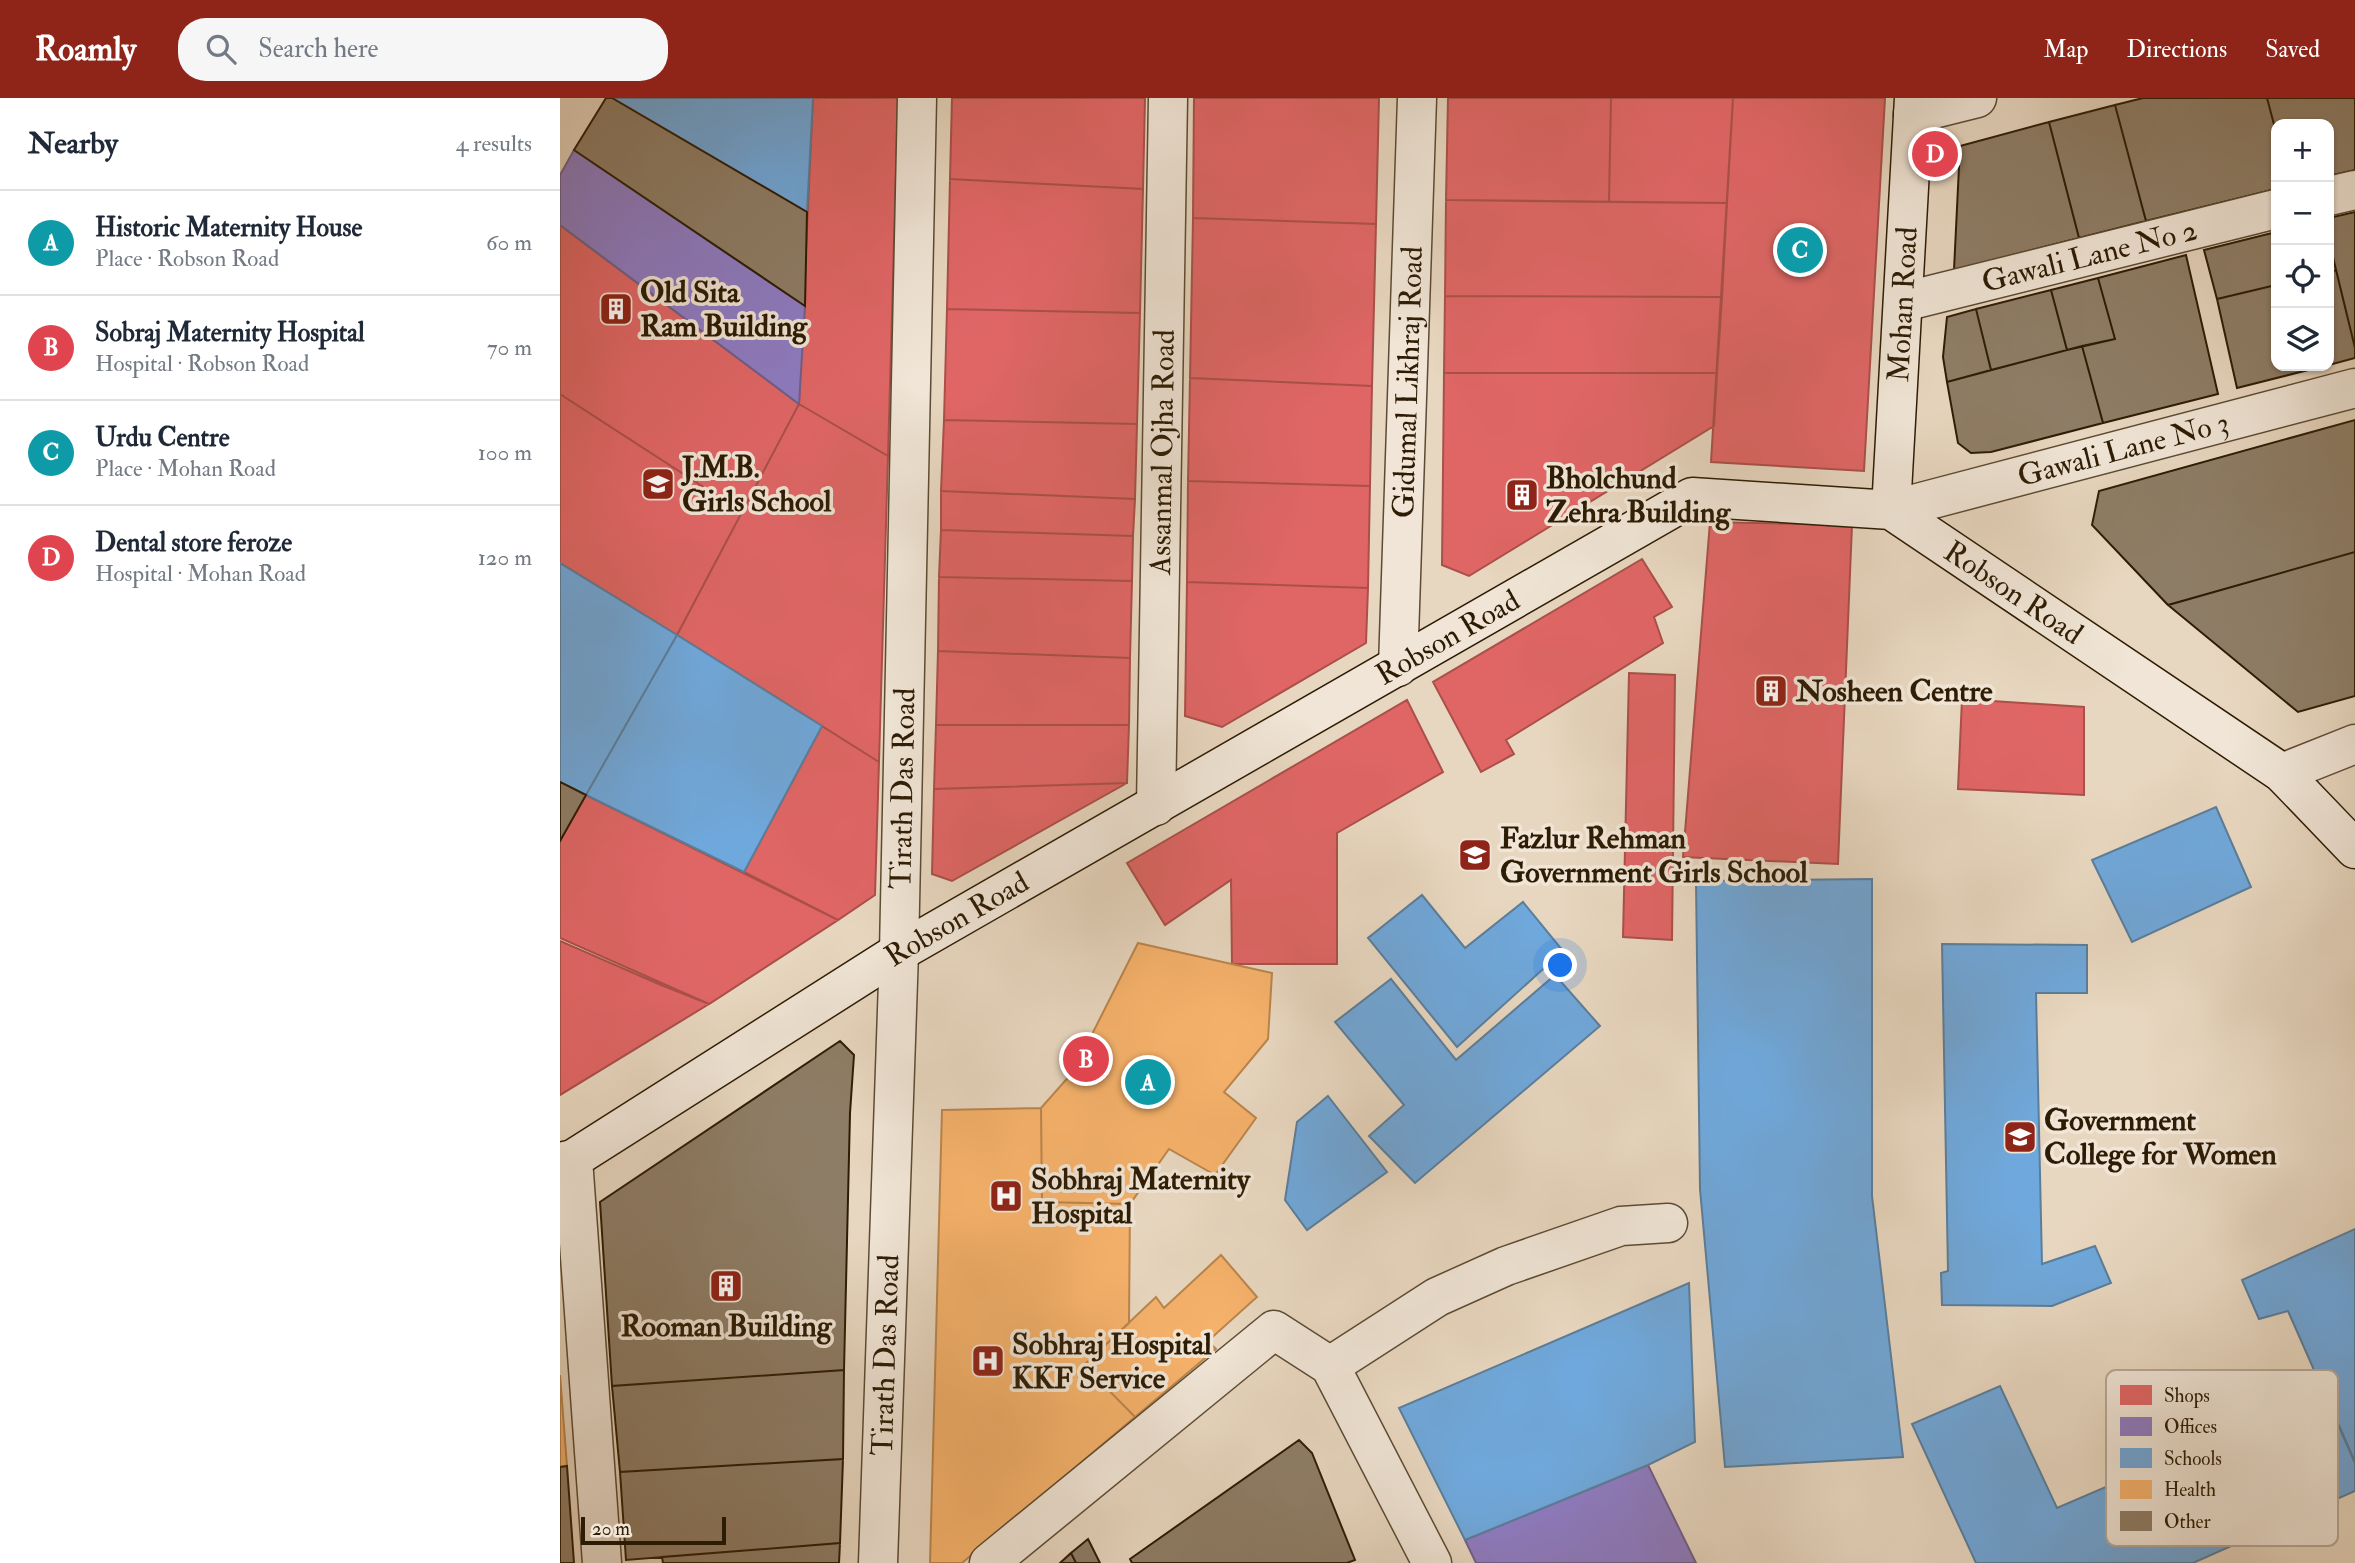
<!DOCTYPE html>
<html lang="en">
<head>
<meta charset="utf-8">
<style>
	body { margin:0; font-family:"IM FELL Double Pica",serif; background:#f6f6f7; color:#1f2937 }
	.controls { position:absolute; right:21px; top:21px; display:grid; overflow:hidden; border-radius:14px; box-shadow:0 2px 5px #0004 }
	.controls button { width:63px; height:63px; display:grid; place-items:center; padding:0; border:0; border-bottom:2px solid #e0e1e3; background:#fff; color:#1f2937; font:35px sans-serif }
	.scale { position:absolute; left:21px; bottom:18px; width:145px; box-sizing:border-box; padding-left:7px; border:4px solid #2d1c04; border-top:0; font-size:19px; line-height:24px; white-space:nowrap; color:#2d1c04; -webkit-text-stroke:5px #f0e5d6; paint-order:stroke }
	.you { position:absolute; left:1001px; top:868px; width:24px; height:24px; margin:-18px; border:5px solid #fff; border-radius:50%; background:#1a73e8; box-shadow:0 0 0 10px #1a73e833 }
	.badge { display:grid; place-items:center; width:46px; height:46px; border-radius:50%; background:#8f2418; color:#fff; font-size:23px; font-weight:700 }
	.pin { position:absolute; translate:-50% -50%; border:4px solid #fff; box-shadow:0 2px 7px #0006 }
	.list { margin:0; padding:0; list-style:none }
	h2 { display:flex; justify-content:space-between; align-items:center; height:91px; margin:0; padding:0 28px; font-size:30px }
	h2 small { font-size:23px; font-weight:400; color:#747a83 }
	.list li { display:grid; grid-template-columns:46px 1fr auto; gap:21px; align-items:center; box-sizing:border-box; height:105px; padding:0 28px; border-top:2px solid #e0e1e3 }
	.list b { display:block; font-size:26px; white-space:nowrap }
	.list p { margin:0; font-size:23px; white-space:nowrap; color:#747a83 }
	.list em { font-size:23px; font-style:normal; color:#747a83 }
	.icon { flex:none; width:38px; height:38px; fill:none; stroke:currentColor; stroke-width:2; stroke-linecap:round; stroke-linejoin:round }
	.map { position:relative; flex:none; width:1795px; height:1465px; overflow:hidden }
	header { display:flex; align-items:center; gap:42px; box-sizing:border-box; height:98px; padding:0 35px; background:#8f2418; color:#fff }
	header strong { font-size:33px }
	nav { display:flex; gap:38px; margin-inline-start:auto; font-size:24px }
	.search { width:490px; height:63px; background:#f6f6f7; display:flex; align-items:center; gap:18px; box-sizing:border-box; padding:0 24px; border-radius:28px; color:#747a83; font-size:26px }
	main { display:flex }
	aside { flex:1; background:#fff }
	.map>svg:first-child { display:block }
	.shops { fill:#e06666; stroke:#aa5049; stroke-width:2 }
	.offices { fill:#8e7cc3; stroke:#715f8a; stroke-width:2 }
	.schools { fill:#6fa8dc; stroke:#5b7e9b; stroke-width:2 }
	.health { fill:#f6b26b; stroke:#ba854c; stroke-width:2 }
	.building { fill:#8e7d66; stroke:#2d1c04; stroke-width:2 }
	.lines { fill:none; stroke-linecap:round; stroke-linejoin:round }
	.street-casing { stroke:#5c4b33; stroke-width:41 }
	.secondary-casing { stroke:#2d1c04; stroke-width:41 }
	.street { stroke:#f0e5d6; stroke-width:38 }
	.secondary { stroke:#f0e5d6; stroke-width:38 }
	.labels { text-anchor:middle; dominant-baseline:central; stroke-width:7; stroke-linejoin:round; paint-order:stroke }
	.street-label { font-size:30px; fill:#2d1c04; stroke:#f0e5d6 }
	.poi-label { font-size:30px; font-weight:bold; fill:#2d1c04; stroke:#f0e5d6; text-anchor:start }
	.key { fill:#f0e5d6; stroke:#b6a997; stroke-width:2 }
	.key-label { font-size:19px; fill:#2d1c04 }
</style>
</head>
<body>
<header>
<strong>Roamly</strong>
<div class="search"><svg class="icon" aria-label="search" viewBox="0 0 24 24"><circle cx="10" cy="10" r="6"/><path d="M15 15l6 6"/></svg>Search here</div>
<nav><a>Map</a><a>Directions</a><a>Saved</a></nav>
</header>
<main>
<aside>
<h2>Nearby<small>4 results</small></h2>
<ul class="list">
<li><span class="badge" style="background:#0f9aa8">A</span><div><b>Historic Maternity House</b><p>Place · Robson Road</p></div><em>60 m</em></li>
<li><span class="badge" style="background:#e0444e">B</span><div><b>Sobraj Maternity Hospital</b><p>Hospital · Robson Road</p></div><em>70 m</em></li>
<li><span class="badge" style="background:#0f9aa8">C</span><div><b>Urdu Centre</b><p>Place · Mohan Road</p></div><em>100 m</em></li>
<li><span class="badge" style="background:#e0444e">D</span><div><b>Dental store feroze</b><p>Hospital · Mohan Road</p></div><em>120 m</em></li>
</ul>
</aside>
<div class="map">
<svg width="1795" height="1465" viewBox="0 0 1795 1465">
	<rect width="100%" height="100%" fill="#e8d7c0"/>
	<filter id="stains"><feTurbulence type="fractalNoise" baseFrequency=".00286" numOctaves="4"/><feColorMatrix values="0 0 0 0 .2 0 0 0 0 .09 0 0 0 0 .02 0 0 0 .5 -.17"/></filter>
	<radialGradient id="worn" r=".72"><stop offset=".6" stop-color="#630" stop-opacity="0"/><stop offset="1" stop-color="#630" stop-opacity=".3"/></radialGradient>
	<path class="shops" d="M253 0H338L328 358 239 306Z
		M392 0H585L583 91 390 81Z
		M634 0H819L816 126 633 120Z
		M888 0H1051L1049 104 886 102Z
		M1051 0H1173L1167 105 1049 104Z
		M1173 0H1325L1304 373 1151 364Z
		M390 81 583 91 580 215 387 211Z
		M886 102 1167 105 1162 199 885 198Z
		M633 120 816 126 812 288 630 280Z
		M0 127 239 306 182 414 0 296Z
		M885 198 1162 199 1157 275H884Z
		M387 211 580 215 577 326 384 322Z
		M884 275H1157L1154 328 909 478 882 467Z
		M630 280 812 288 810 388 628 383Z
		M0 296 182 414 117 537 0 465Z
		M239 306 328 358 319 664 117 537Z
		M384 322 577 326 575 401 381 393Z
		M628 383 810 388 808 490 627 484Z
		M381 393 575 401 573 438 381 432Z
		M1150 424 1292 427 1278 766 1123 759Z
		M381 432 573 438 572 483 379 479Z
		M1082 461 1112 509 1094 519 1103 545 946 642 954 656 921 674 873 584Z
		M379 479 572 483 570 560 378 553Z
		M627 484 808 490 806 545 662 629 625 618Z
		M378 553 570 560 569 627H376Z
		M1069 575 1115 577 1112 842 1063 839Z
		M1402 601 1524 609V697L1398 691Z
		M847 602 883 674 777 735V866H672L671 782 605 827 567 765Z
		M376 627H569L567 685 374 691Z
		M262 628 319 664 315 797 278 822 184 774Z
		M567 685 392 783 372 776 374 691Z
		M26 697 278 822 149 906 0 840V743Z
		M0 843 101 887 149 906 0 997Z"/>
	<path class="offices" d="M14 52 245 208 239 306 0 127V77Z
		M1088 1367 1136 1465H916L905 1442Z"/>
	<path class="schools" d="M52 0H253L247 114Z
		M0 465 117 537 26 697 0 684Z
		M117 537 262 628 184 774 26 697Z
		M1656 709 1691 789 1572 844 1532 762Z
		M1312 781V1098L1343 1359 1165 1369 1140 1091 1136 783Z
		M862 797 905 850 963 804 1003 853 897 949 808 840Z
		M1382 846 1527 847V895H1476L1482 1166 1535 1148 1551 1185 1492 1208 1382 1207 1381 1175 1388 1173Z
		M995 877 1040 928 855 1085 809 1038 844 1007 775 924 831 881 896 962Z
		M768 998 827 1074 747 1132 725 1102 737 1024Z
		M1795 1131V1365L1728 1213 1699 1221 1682 1182Z
		M1129 1185 1135 1344 1088 1367 905 1442 839 1310Z
		M1440 1288 1497 1410 1765 1295 1795 1364V1393L1633 1465H1416L1352 1326Z"/>
	<path class="health" d="M578 845 712 875 708 941 664 994 696 1020 655 1077 609 1051 570 1106 482 1104 481 1010 513 974Z
		M481 1010 482 1104 570 1106 569 1225 524 1267 575 1319 402 1465H370L382 1012Z
		M661 1157 697 1199 648 1243 656 1251 575 1319 524 1267 596 1199 604 1210Z
		M0 1277 7 1368 0 1369Z"/>
	<path class="building" d="M46 0H52L247 114 245 208 14 52Z
		M1583 0H1707L1716 34V91L1586 123 1555 7Z
		M1707 0H1795V72L1769 78V26H1716V34Z
		M1555 7 1586 123 1519 140 1489 24Z
		M1489 24 1519 140 1394 172 1400 48Z
		M1795 114V250L1769 143V120Z
		M1716 134V187L1657 201 1644 152Z
		M1769 143 1776 172 1769 174Z
		M1626 157 1658 296 1543 325 1522 248 1555 241 1538 180Z
		M1776 172 1795 250V260L1769 267V174Z
		M1538 180 1555 241 1507 252 1491 192Z
		M1716 187V268H1764L1677 290 1657 201Z
		M1491 192 1507 252 1431 272 1416 211Z
		M1416 211 1431 272 1387 284 1383 259 1387 219Z
		M1522 248 1543 325 1431 354 1411 355 1398 345 1387 284Z
		M1795 322V454L1608 507 1532 427 1539 393Z
		M1795 454V598L1738 614 1608 507Z
		M0 684 26 697 0 743Z
		M280 943 294 957 290 1015 284 1272 52 1288 40 1104Z
		M284 1272 283 1361 60 1374 52 1288Z
		M739 1342 752 1355 795 1462 787 1465H572L570 1461Z
		M283 1361 280 1445 66 1462 60 1374Z
		M7 1368 14 1465H0V1369Z
		M528 1441 540 1465H516L511 1455Z
		M280 1445 279 1465H103L102 1459Z
		M511 1455 516 1465H500Z"/>
	<g class="lines">
		<defs>
			<g id="street">
				<path d="M1353 16 1417 0"/>
				<path d="M1769 98 1795 92"/>
				<path id="s1" d="M1343 204 1716 111"/>
				<path id="s2" d="M1331 412 1795 290"/>
				<path id="s3" d="M838 569 857 0"/>
				<path d="M1722 675 1795 646"/>
				<path id="s4" d="M596 708 608 0"/>
				<path d="M13 1061 42 1465"/>
				<path d="M770 1268 877 1199 946 1168 1061 1128 1108 1125"/>
				<path id="s5" d="M318 1465 339 854 357 0"/>
				<path d="M429 1465 714 1232 770 1268 872 1465"/>
			</g>
			<g id="secondary">
				<path id="s6" d="M1331 412 1354 0"/>
				<path id="s7" d="M0 1064 13 1061 339 854 1132 399 1331 412 1722 675 1795 751"/>
			</g>
		</defs>
		<use href="#street" class="street-casing"/>
		<use href="#secondary" class="secondary-casing"/>
		<use href="#street" class="street"/>
		<use href="#secondary" class="secondary"/>
	</g>
	<defs>
		<symbol id="building-square" viewBox="-11 -11 22 22"><rect x="-9" y="-9" width="18" height="18" rx="4" fill="#8f2418" stroke="#f0e5d6"/><path d="M-4-6H4V6H1V3H-1V6H-4ZM-2.5-4.3h1.7v1.8h-1.7ZM.8-4.3h1.7v1.8H.8ZM-2.5-1h1.7V.8h-1.7ZM.8-1h1.7V.8H.8Z" fill="#fff"/></symbol>
		<symbol id="school-square" viewBox="-11 -11 22 22"><rect x="-9" y="-9" width="18" height="18" rx="4" fill="#8f2418" stroke="#f0e5d6"/><path d="M0-5L7-2L0 1L-7-2ZM-4 1L0 2.5L4 1V4Q0 6-4 4Z" fill="#fff"/></symbol>
		<symbol id="university-square" viewBox="-11 -11 22 22"><rect x="-9" y="-9" width="18" height="18" rx="4" fill="#8f2418" stroke="#f0e5d6"/><path d="M0-5L7-2L0 1L-7-2ZM-4 1L0 2.5L4 1V4Q0 6-4 4Z" fill="#fff"/></symbol>
		<symbol id="hospital-square" viewBox="-11 -11 22 22"><rect x="-9" y="-9" width="18" height="18" rx="4" fill="#8f2418" stroke="#f0e5d6"/><path d="M-5-5h3v3.5h4V-5h3V5h-3V1.5h-4V5h-3Z" fill="#fff"/></symbol>
	</defs>
	<g fill-rule="evenodd">
		<use href="#building-square" x="37" y="192" width="38" height="38"/>
		<use href="#school-square" x="79" y="367" width="38" height="38"/>
		<use href="#building-square" x="943" y="378" width="38" height="38"/>
		<use href="#building-square" x="1192" y="574" width="38" height="38"/>
		<use href="#school-square" x="896" y="738" width="38" height="38"/>
		<use href="#university-square" x="1441" y="1020" width="38" height="38"/>
		<use href="#hospital-square" x="427" y="1079" width="38" height="38"/>
		<use href="#building-square" x="147" y="1169" width="38" height="38"/>
		<use href="#hospital-square" x="409" y="1244" width="38" height="38"/>
	</g>
	<g class="labels">
		<g class="street-label">
			<text stroke="none"><textPath href="#s1" startOffset="192">Gawali Lane No 2</textPath></text>
			<text stroke="none"><textPath href="#s6" startOffset="206">Mohan Road</textPath></text>
			<text stroke="none"><textPath href="#s3" startOffset="285">Gidumal Likhraj Road</textPath></text>
			<text stroke="none"><textPath href="#s2" startOffset="240">Gawali Lane No 3</textPath></text>
			<text stroke="none"><textPath href="#s4" startOffset="354">Assanmal Ojha Road</textPath></text>
			<text stroke="none"><textPath href="#s7" startOffset="1661">Robson Road</textPath></text>
			<text stroke="none"><textPath href="#s7" startOffset="1032">Robson Road</textPath></text>
			<text stroke="none"><textPath href="#s5" startOffset="775">Tirath Das Road</textPath></text>
			<text stroke="none"><textPath href="#s7" startOffset="466">Robson Road</textPath></text>
			<text stroke="none"><textPath href="#s5" startOffset="208">Tirath Das Road</textPath></text>
		</g>
		<g class="poi-label">
			<text x="80" y="194">Old Sita<tspan x="80" dy="34">Ram Building</tspan></text>
			<text x="122" y="369">J.M.B.<tspan x="122" dy="34">Girls School</tspan></text>
			<text x="986" y="380">Bholchund<tspan x="986" dy="34">Zehra Building</tspan></text>
			<text x="1236" y="593">Nosheen Centre</text>
			<text x="940" y="740">Fazlur Rehman<tspan x="940" dy="34">Government Girls School</tspan></text>
			<text x="1484" y="1022">Government<tspan x="1484" dy="34">College for Women</tspan></text>
			<text x="471" y="1081">Sobhraj Maternity<tspan x="471" dy="34">Hospital</tspan></text>
			<text x="166" y="1228" text-anchor="middle">Rooman Building</text>
			<text x="452" y="1246">Sobhraj Hospital<tspan x="452" dy="34">KKF Service</tspan></text>
		</g>
	</g>
	<rect x="1546" y="1272" width="232" height="176" rx="10" class="key"/>
	<rect x="1560" y="1287" width="32" height="20" fill="#e06666"/>
	<rect x="1560" y="1319" width="32" height="19" fill="#8e7cc3"/>
	<rect x="1560" y="1350" width="32" height="20" fill="#6fa8dc"/>
	<rect x="1560" y="1382" width="32" height="19" fill="#f6b26b"/>
	<rect x="1560" y="1413" width="32" height="20" fill="#8e7d66"/>
	<g class="key-label">
		<text x="1604" y="1304">Shops</text>
		<text x="1604" y="1335">Offices</text>
		<text x="1604" y="1367">Schools</text>
		<text x="1604" y="1398">Health</text>
		<text x="1604" y="1430">Other</text>
	</g>
	<rect width="100%" height="100%" filter="url(#stains)"/>
	<rect width="100%" height="100%" fill="url(#worn)"/>
</svg>
<div class="controls">
<button>+</button>
<button>−</button>
<button><svg class="icon" aria-label="locate" viewBox="0 0 24 24"><circle cx="12" cy="12" r="6"/><path d="M12 2v4M12 18v4M2 12h4M18 12h4"/></svg></button>
<button><svg class="icon" aria-label="layers" viewBox="0 0 24 24"><path d="M12 4l9 5-9 5-9-5zM3 14l9 5 9-5"/></svg></button>
</div>
<div class="scale">20 m</div>
<div class="you"></div>
<div class="pin badge" style="left:588px;top:984px;background:#0f9aa8">A</div>
<div class="pin badge" style="left:526px;top:961px;background:#e0444e">B</div>
<div class="pin badge" style="left:1240px;top:152px;background:#0f9aa8">C</div>
<div class="pin badge" style="left:1375px;top:56px;background:#e0444e">D</div>
</div>
</main>
</body>
</html>
